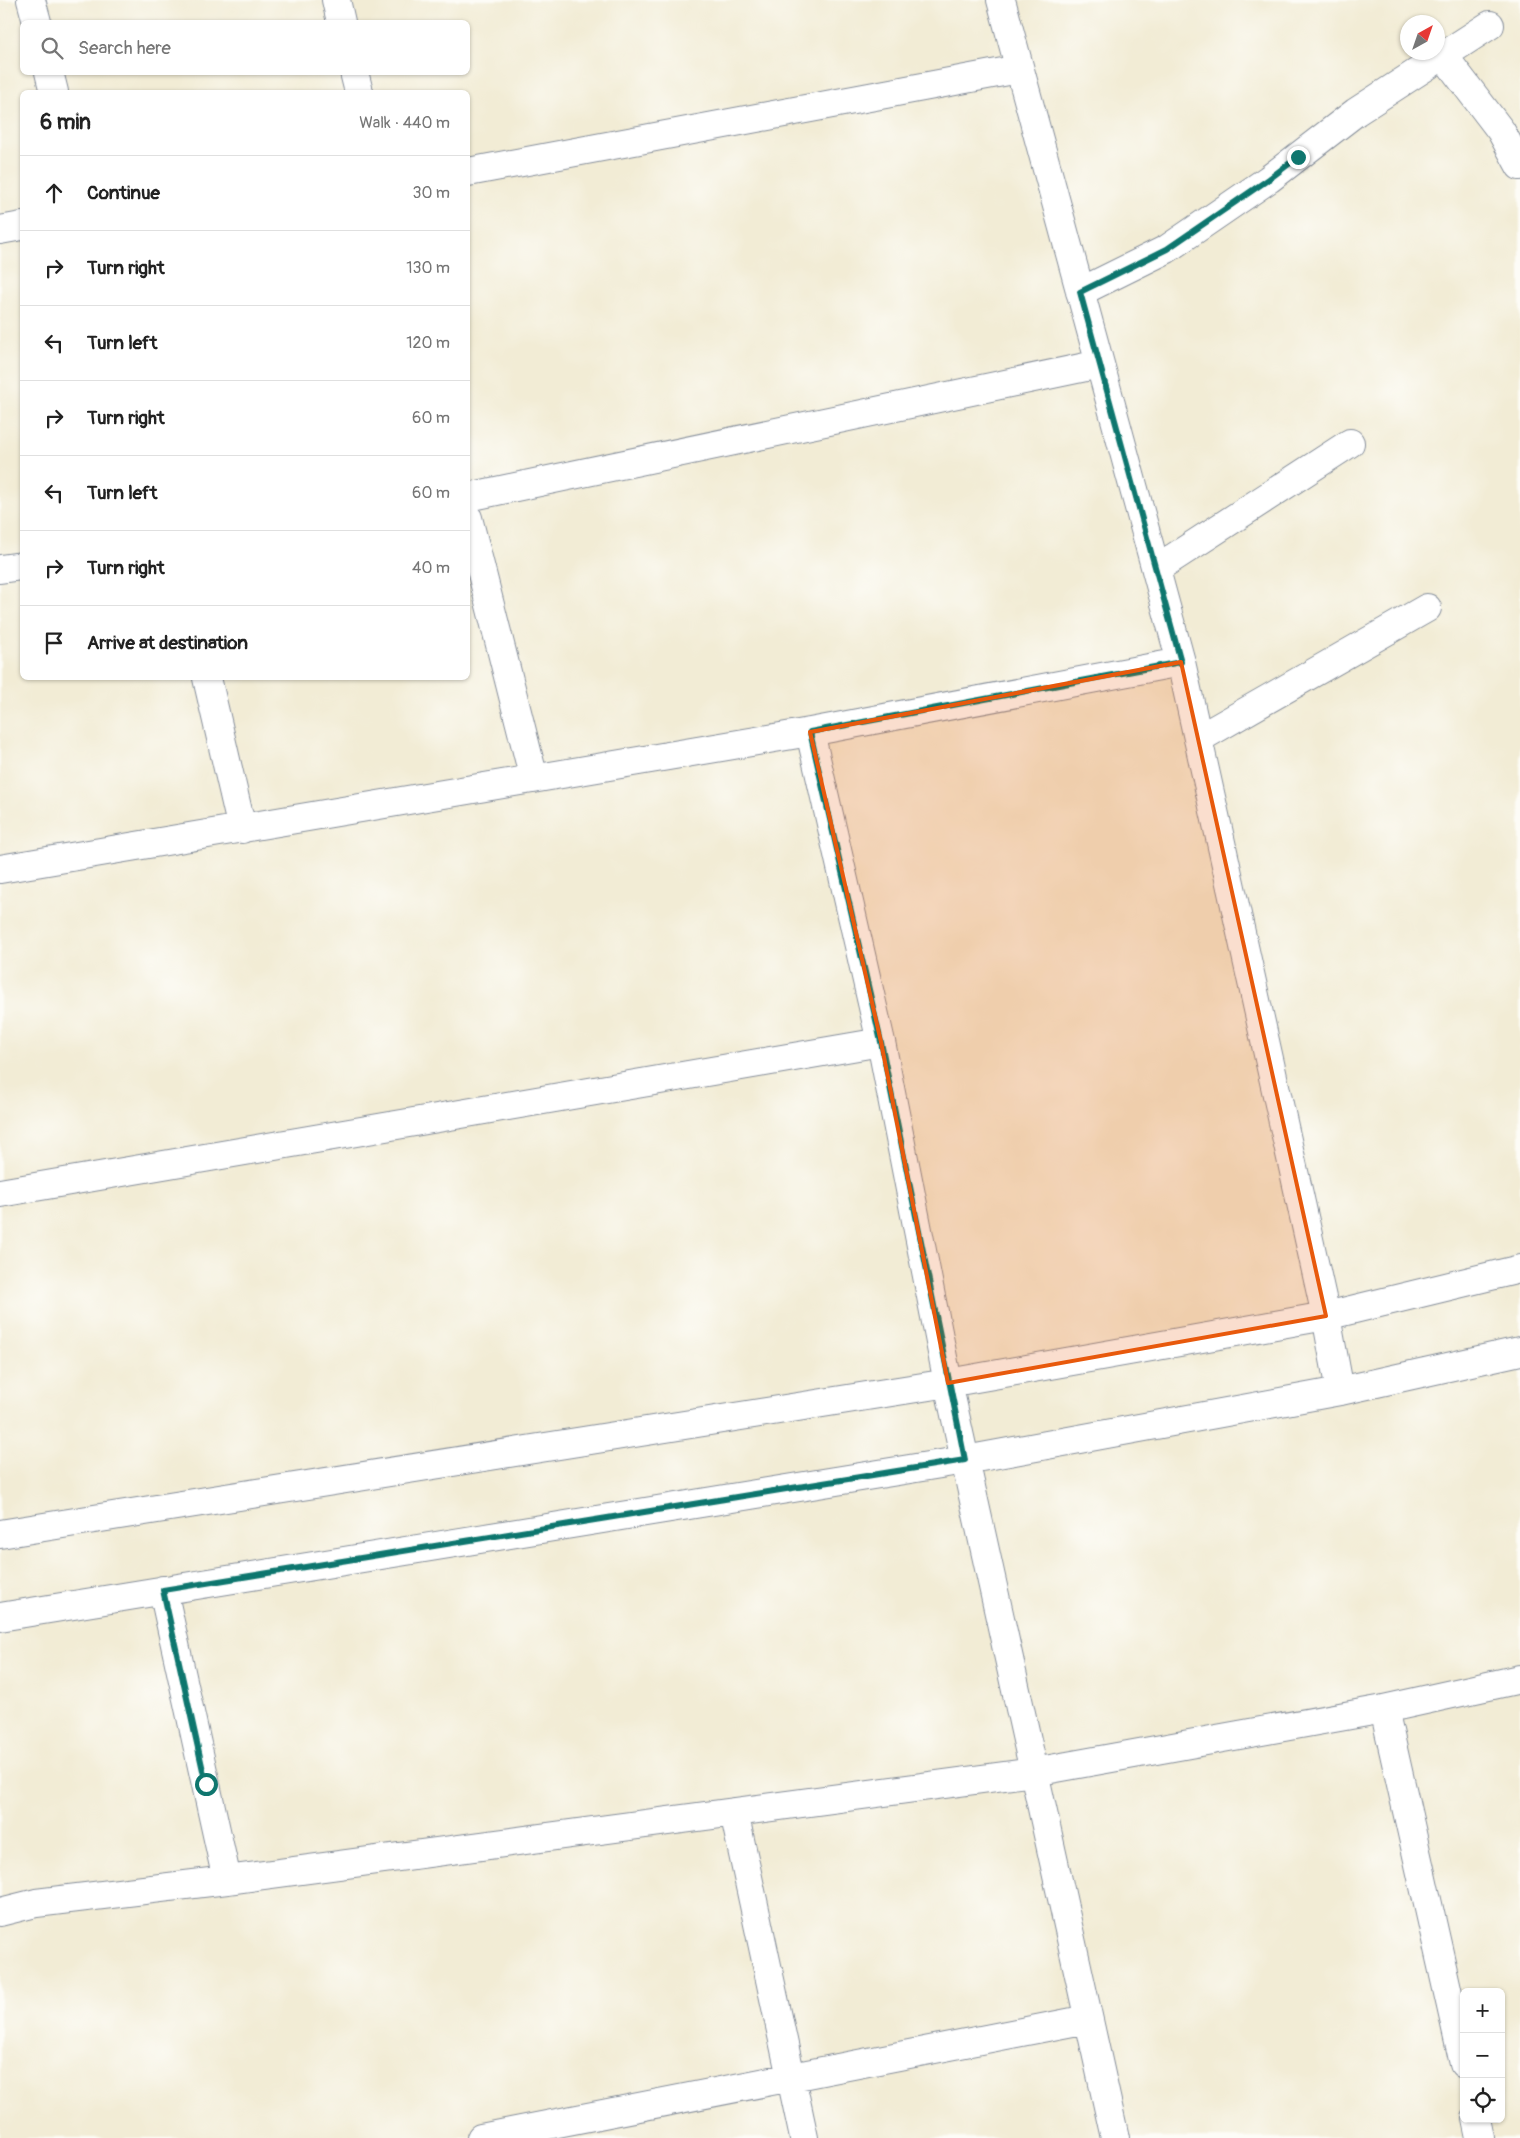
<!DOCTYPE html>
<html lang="en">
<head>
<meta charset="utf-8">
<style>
	body { margin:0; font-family:Pangolin,sans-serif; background:#f2f2f2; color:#222 }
	.controls { position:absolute; right:15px; bottom:15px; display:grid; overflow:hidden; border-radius:8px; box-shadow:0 1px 4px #0004 }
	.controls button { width:45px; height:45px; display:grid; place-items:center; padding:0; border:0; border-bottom:1px solid #e0e0e0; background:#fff; color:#222; font:25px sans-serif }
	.compass { position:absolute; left:1400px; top:15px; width:45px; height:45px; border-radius:50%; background:#fff; box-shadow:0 1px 4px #0004; rotate:40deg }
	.stop { position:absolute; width:15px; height:15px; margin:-11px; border:4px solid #0f766e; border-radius:50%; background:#fff }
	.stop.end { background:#0f766e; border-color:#fff; box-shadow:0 1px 5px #0008 }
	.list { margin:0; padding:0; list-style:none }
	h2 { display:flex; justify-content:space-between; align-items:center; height:65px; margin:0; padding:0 20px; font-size:21px }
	h2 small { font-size:16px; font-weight:400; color:#767676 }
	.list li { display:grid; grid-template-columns:32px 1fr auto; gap:15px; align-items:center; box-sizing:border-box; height:75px; padding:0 20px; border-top:1px solid #e0e0e0 }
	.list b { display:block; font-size:19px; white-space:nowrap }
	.list em { font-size:16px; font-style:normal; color:#767676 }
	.icon { flex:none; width:28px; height:28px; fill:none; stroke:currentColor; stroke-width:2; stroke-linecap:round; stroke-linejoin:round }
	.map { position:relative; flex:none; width:1520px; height:2138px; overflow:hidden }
	.search { position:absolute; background:#fff; box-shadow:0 1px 4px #0004; left:20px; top:20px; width:450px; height:55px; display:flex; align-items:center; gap:12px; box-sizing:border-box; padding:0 18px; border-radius:8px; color:#767676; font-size:19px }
	.panel { position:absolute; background:#fff; box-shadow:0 1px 4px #0004; left:20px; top:90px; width:450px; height:590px; border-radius:8px }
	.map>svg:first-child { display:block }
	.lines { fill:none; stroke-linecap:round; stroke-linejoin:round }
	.minor-casing { stroke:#868e9a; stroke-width:30 }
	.minor { stroke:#fff; stroke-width:28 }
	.route { stroke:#0f766e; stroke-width:6 }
	.marked { fill:#e8590c; fill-opacity:0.2; stroke:#e8590c; stroke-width:4; stroke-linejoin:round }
</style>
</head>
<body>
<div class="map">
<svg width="1520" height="2138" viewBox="0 0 1520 2138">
	<rect width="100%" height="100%" fill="#fdfcf7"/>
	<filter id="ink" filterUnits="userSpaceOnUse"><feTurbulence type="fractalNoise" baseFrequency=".02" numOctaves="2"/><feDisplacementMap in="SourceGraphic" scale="10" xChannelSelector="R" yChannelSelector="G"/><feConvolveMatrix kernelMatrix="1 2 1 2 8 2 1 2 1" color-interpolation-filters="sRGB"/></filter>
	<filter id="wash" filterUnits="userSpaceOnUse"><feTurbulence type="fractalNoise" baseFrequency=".0096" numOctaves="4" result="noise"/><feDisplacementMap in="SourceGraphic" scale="20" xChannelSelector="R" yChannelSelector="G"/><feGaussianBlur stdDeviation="1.12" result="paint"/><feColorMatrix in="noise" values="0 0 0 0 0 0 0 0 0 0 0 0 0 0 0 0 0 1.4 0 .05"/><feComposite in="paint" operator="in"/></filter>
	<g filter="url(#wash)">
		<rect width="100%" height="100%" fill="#f2ecd5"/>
	</g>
	<g filter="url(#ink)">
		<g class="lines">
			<defs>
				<path id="minor" d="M31 0 37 22
					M336 0 341 22
					M1001 0 1181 662 1326 1316 1340 1391
					M1443 55 1501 131 1520 166
					M49 72 54 92
					M354 72 359 92
					M468 172 1019 69
					M0 230 22 226
					M1080 292 1167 249 1269 179 1356 112 1490 25
					M468 497 1100 364
					M468 518 534 779
					M0 569 22 566
					M1156 569 1350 443
					M207 678 242 829
					M810 732 881 1042 948 1383 1115 2138
					M1198 739 1427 608
					M0 869 810 732 1181 662
					M0 1193 881 1042
					M0 1534 948 1383 1326 1316 1520 1269
					M163 1590 227 1880
					M0 1617 965 1460 1340 1391 1520 1351
					M1384 1709 1464 2064
					M734 1812 804 2138
					M0 1912 36 1903 227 1880 1034 1772 1384 1709 1520 1679
					M1476 2119 1480 2138
					M481 2138 1088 2019"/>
			</defs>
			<use href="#minor" class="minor-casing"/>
			<use href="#minor" class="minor"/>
		</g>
	</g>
	<g class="lines" filter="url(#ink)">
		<path class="route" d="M206 1784 163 1590 965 1460 881 1042 810 732 1181 662 1080 292 1167 249 1269 179 1298 157"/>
	</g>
	<path class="marked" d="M1181 662 1326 1316 948 1383 881 1042 810 732Z"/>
</svg>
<div class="controls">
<button>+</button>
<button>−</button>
<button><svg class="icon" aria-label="locate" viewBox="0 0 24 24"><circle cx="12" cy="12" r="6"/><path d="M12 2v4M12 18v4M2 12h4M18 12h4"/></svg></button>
</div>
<svg class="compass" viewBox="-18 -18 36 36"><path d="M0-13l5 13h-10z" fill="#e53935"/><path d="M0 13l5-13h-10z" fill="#767676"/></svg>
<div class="stop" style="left:206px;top:1784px"></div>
<div class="stop end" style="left:1298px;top:157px"></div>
<div class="search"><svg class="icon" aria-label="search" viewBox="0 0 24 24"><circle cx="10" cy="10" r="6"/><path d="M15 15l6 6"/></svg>Search here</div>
<section class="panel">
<h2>6 min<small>Walk · 440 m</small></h2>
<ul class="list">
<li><svg class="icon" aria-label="ahead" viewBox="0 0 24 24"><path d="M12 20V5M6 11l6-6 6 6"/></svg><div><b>Continue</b></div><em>30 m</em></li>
<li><svg class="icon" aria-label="right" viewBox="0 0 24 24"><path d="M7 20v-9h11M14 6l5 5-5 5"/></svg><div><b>Turn right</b></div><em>130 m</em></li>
<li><svg class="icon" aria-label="left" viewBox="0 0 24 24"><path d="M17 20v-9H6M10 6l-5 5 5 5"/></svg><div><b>Turn left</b></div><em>120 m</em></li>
<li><svg class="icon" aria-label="right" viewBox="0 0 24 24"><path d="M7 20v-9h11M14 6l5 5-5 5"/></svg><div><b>Turn right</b></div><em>60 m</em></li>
<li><svg class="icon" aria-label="left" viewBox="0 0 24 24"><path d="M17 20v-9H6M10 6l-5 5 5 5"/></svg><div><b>Turn left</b></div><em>60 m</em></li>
<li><svg class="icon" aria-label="right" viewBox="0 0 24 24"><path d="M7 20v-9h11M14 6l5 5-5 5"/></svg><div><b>Turn right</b></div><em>40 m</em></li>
<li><svg class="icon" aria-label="arrive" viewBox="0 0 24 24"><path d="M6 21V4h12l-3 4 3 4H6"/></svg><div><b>Arrive at destination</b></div></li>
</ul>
</section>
</div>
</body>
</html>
